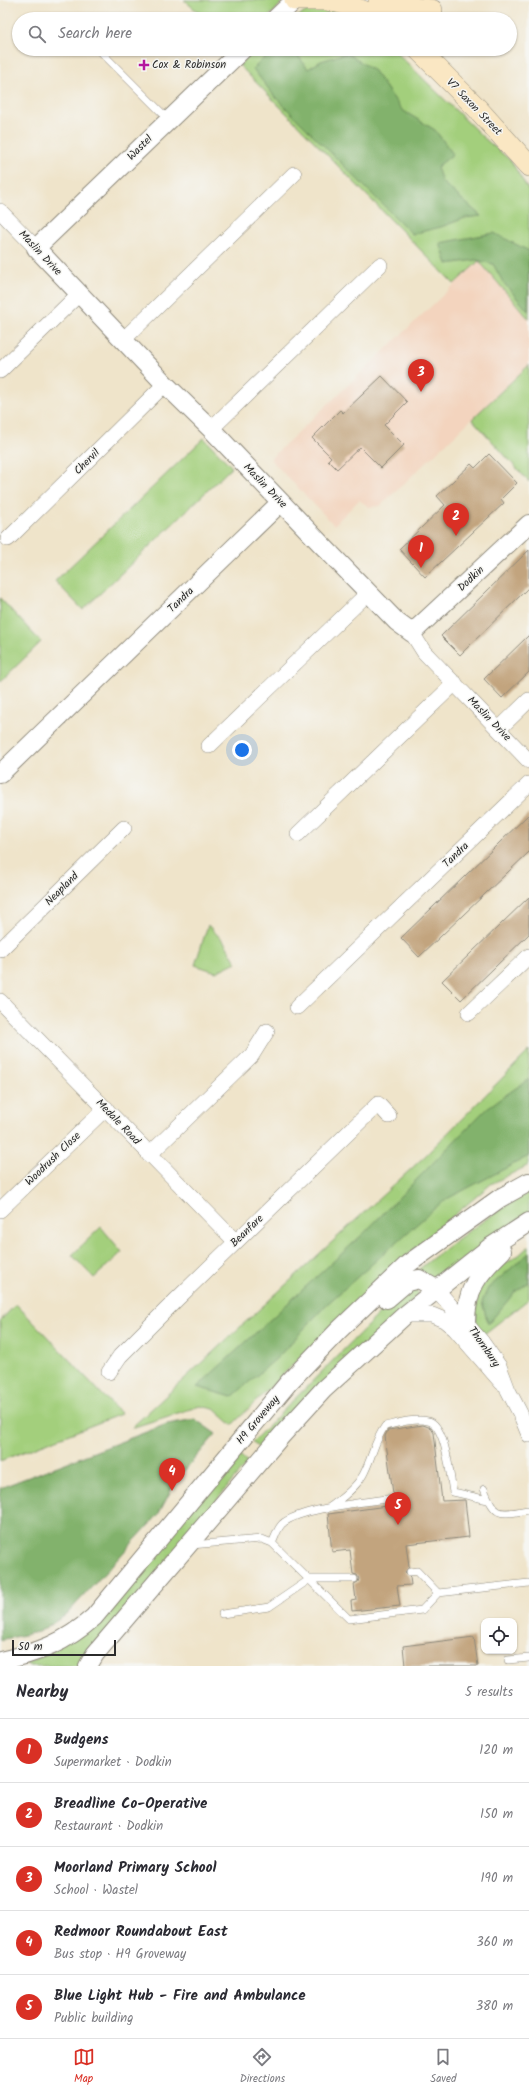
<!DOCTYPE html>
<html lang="en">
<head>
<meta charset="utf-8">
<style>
	body { margin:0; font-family:Kalam,sans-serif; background:#f2f2f3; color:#2b2b33 }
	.controls { position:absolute; right:12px; bottom:12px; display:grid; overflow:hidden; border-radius:8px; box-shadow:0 1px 3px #0004 }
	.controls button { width:36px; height:36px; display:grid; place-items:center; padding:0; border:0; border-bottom:1px solid #e1e1e2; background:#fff; color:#2b2b33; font:20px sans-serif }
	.scale { position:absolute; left:12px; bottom:10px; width:104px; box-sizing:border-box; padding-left:4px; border:2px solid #2b2b2b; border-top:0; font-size:11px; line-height:14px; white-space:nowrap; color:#2b2b2b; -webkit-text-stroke:3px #f6f6f2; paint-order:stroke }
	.you { position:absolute; left:242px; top:750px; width:14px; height:14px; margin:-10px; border:3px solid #fff; border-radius:50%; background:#1a73e8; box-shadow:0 0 0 6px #1a73e833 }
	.badge { display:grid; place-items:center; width:26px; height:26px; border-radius:50%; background:#d93025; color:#fff; font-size:13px; font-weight:700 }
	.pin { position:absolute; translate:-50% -33px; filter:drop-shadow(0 1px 2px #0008) }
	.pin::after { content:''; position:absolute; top:21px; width:14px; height:12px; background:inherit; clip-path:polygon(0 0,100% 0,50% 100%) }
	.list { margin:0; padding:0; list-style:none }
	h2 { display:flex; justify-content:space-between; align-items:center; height:52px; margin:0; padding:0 16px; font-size:17px }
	h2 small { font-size:13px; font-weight:400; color:#7c7c81 }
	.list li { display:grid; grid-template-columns:26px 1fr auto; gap:12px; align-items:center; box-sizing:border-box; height:64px; padding:0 16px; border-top:1px solid #e1e1e2 }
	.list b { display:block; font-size:15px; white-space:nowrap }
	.list p { margin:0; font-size:13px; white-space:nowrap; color:#7c7c81 }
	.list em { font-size:13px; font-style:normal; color:#7c7c81 }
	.icon { flex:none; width:22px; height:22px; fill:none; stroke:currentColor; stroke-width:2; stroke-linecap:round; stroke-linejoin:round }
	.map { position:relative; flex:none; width:529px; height:1666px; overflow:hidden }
	.search { position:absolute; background:#fff; box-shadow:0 1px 3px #0004; left:12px; right:12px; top:12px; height:44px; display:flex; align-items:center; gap:10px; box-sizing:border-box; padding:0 14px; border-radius:22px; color:#7c7c81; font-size:15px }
	.sheet { height:372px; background:#fff }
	nav { display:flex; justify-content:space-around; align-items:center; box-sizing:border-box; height:56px; border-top:1px solid #e1e1e2; background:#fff; font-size:11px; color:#7c7c81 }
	nav a { display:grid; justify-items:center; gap:2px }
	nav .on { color:#d93025 }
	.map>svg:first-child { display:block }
	.built { fill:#f3d4be }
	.green { fill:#a3cf7c; stroke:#677d54 }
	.forest { fill:#82b26c; stroke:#566e4c }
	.building { fill:#c2a47e }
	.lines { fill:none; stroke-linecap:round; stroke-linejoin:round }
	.service-casing { stroke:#8d887a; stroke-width:8 }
	.minor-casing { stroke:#8d887a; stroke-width:16 }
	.tertiary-casing { stroke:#8d887a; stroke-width:20 }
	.secondary-casing { stroke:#8d887a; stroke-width:22 }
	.service { stroke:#fff; stroke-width:7 }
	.minor { stroke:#fff; stroke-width:15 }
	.tertiary { stroke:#fff; stroke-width:18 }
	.secondary { stroke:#fae7c3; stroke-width:21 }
	.poi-dot { fill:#b5179e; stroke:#f6f6f2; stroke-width:1.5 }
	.labels { text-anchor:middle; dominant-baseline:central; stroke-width:3; stroke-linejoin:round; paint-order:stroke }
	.poi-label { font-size:11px; fill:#2b2b2b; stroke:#f6f6f2; text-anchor:start }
	.street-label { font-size:11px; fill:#2b2b2b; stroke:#f6f6f2 }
</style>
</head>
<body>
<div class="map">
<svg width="529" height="1666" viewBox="0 0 529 1666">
	<rect width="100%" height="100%" fill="#f6f6f2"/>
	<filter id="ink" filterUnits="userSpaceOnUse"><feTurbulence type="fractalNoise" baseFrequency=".025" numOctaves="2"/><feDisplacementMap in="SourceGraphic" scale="8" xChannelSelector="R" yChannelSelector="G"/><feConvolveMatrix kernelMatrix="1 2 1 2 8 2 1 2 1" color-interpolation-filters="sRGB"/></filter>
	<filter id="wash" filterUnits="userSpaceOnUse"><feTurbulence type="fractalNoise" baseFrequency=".012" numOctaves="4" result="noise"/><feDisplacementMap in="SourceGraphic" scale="16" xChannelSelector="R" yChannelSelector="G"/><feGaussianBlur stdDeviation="0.9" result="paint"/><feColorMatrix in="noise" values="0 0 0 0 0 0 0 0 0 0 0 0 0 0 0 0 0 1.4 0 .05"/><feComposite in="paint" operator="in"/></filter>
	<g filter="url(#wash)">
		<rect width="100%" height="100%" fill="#efe4ca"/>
		<path class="built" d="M479 261 529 319V365L380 506 369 507 359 500 334 525 270 459Z"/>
		<path class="green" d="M184 0H284L274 12 265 19H206Z
			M329 8 360 19H293L309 10Z
			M257 49H393L484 138 511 161 529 191V319L479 261 454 284 239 65Z
			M529 365V482L472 419Z
			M204 438 232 467 83 610 55 581Z
			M0 598 41 642 0 682Z
			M208 925 225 943 236 962 216 972 195 965Z
			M529 1051V1165L491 1184 385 1274 232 1425 214 1409 200 1406 131 1428 425 1156Z
			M529 1192V1212L435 1280 412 1275C449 1244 488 1216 529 1192Z
			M101 1227 122 1252 94 1278 72 1255Z
			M529 1246V1299L484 1334 476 1320 478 1292 493 1271 519 1255Z
			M414 1288 419 1294 260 1449 252 1442 388 1305Z
			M16 1304 121 1414 0 1461V1321Z
			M239 1456 248 1462 80 1666H31L26 1663 50 1653Z"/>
		<path class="forest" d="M273 49H297V54L308 69 321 61 347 53 374 71 402 110 435 130 453 154 437 167 442 182 481 216 465 218 441 227 412 234 275 97 253 69Z
			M494 233 529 251 528 311 503 282 493 264 476 260 447 264 440 243Z
			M529 1079V1156L443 1201 326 1305 278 1357 232 1397 197 1387 363 1234 487 1108Z
			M529 1253V1282L515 1292 488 1324 482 1302 488 1288Z
			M195 1419 216 1434 177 1479 158 1515 66 1615 38 1632 0 1640V1488L167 1424Z"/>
		<g id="blocks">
			<path class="building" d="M382 376 407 402 384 425 404 445 381 468 360 447 337 469 328 460 331 457 312 438 340 410 343 413Z
				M489 454 517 483 501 499 504 503 425 577 399 549 445 505 437 496 471 464 475 468Z
				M529 550V587L460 655 441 636Z
				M529 635V672L502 698 484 679Z
				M529 814V852L419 957 401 938Z
				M529 897V934L461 1000 442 981Z
				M423 1425 431 1428 434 1433 442 1501 465 1500 469 1537 406 1544 409 1567 405 1572 410 1577 411 1585 397 1586 400 1606 352 1611 351 1601 356 1600 354 1584 358 1582 359 1579 357 1575 353 1574 350 1550 332 1552 328 1514 394 1505 398 1497 393 1493 385 1436 388 1430Z
				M474 1637 478 1666H405L403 1646Z"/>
		</g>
	</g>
	<g filter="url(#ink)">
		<use href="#blocks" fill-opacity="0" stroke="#8d887a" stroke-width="1"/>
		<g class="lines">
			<defs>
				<path id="service" d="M101 52 169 120
					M484 1489C496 1519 500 1514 529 1510
					M327 1509C340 1500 355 1489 363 1475 372 1459 374 1441 385 1426 398 1423 415 1418 428 1421 446 1424 450 1477 453 1492L488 1500
					M272 1543C275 1538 277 1529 282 1524 300 1508 367 1502 393 1498
					M191 1545 262 1539 272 1543 349 1619 422 1610 438 1593 529 1583
					M410 1572 417 1571 438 1593
					M222 1614 269 1607 310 1579H354
					M508 1660 529 1658"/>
				<path id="minor" d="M0 211 36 248
					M124 339 294 174
					M0 371 79 294
					M211 429 380 265
					M8 539 165 384
					M412 633 424 652 529 761
					M499 729 529 700
					M209 746 368 593
					M298 834 455 683
					M0 950 124 828
					M0 1001 236 1242
					M297 1007 529 784
					M469 1013 529 956
					M149 1155 252 1055 267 1031
					M0 1210 106 1108
					M436 1289 482 1342 499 1366 508 1390 520 1413 529 1435
					M405 1315H432L444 1320 455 1329 502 1383
					M109 1372 120 1356 176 1300 378 1104 389 1116"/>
				<path id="tertiary" d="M275 19 295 0
					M243 49 36 248 165 384 211 429 322 545 397 622 412 633 529 524
					M0 774 281 502
					M387 1299 407 1282 419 1279 436 1289
					M466 1323C466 1288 478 1274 502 1251
					M0 1661C38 1653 65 1643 94 1617L289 1382 338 1331 408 1264 500 1198 529 1182
					M88 1666 95 1654 282 1435 324 1389 405 1315 489 1248 529 1222"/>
				<path id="secondary" d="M295 0H327L341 3 385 19
					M379 0 399 7 432 10
					M418 49 476 107 529 166"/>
			</defs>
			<use href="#service" class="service-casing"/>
			<use href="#minor" class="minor-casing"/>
			<use href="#tertiary" class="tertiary-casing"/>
			<use href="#secondary" class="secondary-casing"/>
			<use href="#service" class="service"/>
			<use href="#minor" class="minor"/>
			<use href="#tertiary" class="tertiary"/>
			<use href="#secondary" class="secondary"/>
		</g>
	</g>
	<path class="poi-dot" d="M142 59h4v4h4v4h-4v4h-4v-4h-4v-4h4z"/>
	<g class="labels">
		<g class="poi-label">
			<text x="152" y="65">Cox &amp; Robinson</text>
		</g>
		<g class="street-label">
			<text transform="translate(474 107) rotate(46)">V7 Saxon Street</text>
			<text transform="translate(140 148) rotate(-45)">Wastel</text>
			<text transform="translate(40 253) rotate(47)">Maslin Drive</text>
			<text transform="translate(87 462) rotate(-45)">Chervil</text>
			<text transform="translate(265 486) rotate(46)">Maslin Drive</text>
			<text transform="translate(471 579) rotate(-43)">Dodkin</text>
			<text transform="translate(181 600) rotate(-44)">Tandra</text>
			<text transform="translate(489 719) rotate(46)">Maslin Drive</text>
			<text transform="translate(456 855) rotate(-44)">Tandra</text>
			<text transform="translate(62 889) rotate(-45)">Neapland</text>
			<text transform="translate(118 1122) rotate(46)">Medale Road</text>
			<text transform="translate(53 1159) rotate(-44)">Woodrush Close</text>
			<text transform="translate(247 1231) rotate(-44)">Beanfare</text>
			<text transform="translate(484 1347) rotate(55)">Thornbury</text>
			<text transform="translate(258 1420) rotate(-50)">H9 Groveway</text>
		</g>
	</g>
</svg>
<div class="controls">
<button><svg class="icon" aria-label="locate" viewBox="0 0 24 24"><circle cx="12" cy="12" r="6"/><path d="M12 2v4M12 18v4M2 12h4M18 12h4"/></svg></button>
</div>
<div class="scale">50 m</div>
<div class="you"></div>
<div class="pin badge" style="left:421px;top:568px">1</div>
<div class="pin badge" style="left:456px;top:536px">2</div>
<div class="pin badge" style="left:421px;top:392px">3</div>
<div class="pin badge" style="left:172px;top:1491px">4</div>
<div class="pin badge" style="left:398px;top:1525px">5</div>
<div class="search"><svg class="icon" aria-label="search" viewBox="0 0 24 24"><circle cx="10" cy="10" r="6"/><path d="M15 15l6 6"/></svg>Search here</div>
</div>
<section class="sheet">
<h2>Nearby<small>5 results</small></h2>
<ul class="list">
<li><span class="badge">1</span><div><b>Budgens</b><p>Supermarket · Dodkin</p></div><em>120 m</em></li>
<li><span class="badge">2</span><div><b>Breadline Co-Operative</b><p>Restaurant · Dodkin</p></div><em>150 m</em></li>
<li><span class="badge">3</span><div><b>Moorland Primary School</b><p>School · Wastel</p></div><em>190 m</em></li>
<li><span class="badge">4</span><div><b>Redmoor Roundabout East</b><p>Bus stop · H9 Groveway</p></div><em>360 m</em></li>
<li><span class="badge">5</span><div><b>Blue Light Hub - Fire and Ambulance</b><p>Public building</p></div><em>380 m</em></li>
</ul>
</section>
<nav>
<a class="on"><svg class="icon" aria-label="map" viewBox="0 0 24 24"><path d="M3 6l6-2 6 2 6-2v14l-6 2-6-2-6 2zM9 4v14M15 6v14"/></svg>Map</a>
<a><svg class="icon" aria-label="directions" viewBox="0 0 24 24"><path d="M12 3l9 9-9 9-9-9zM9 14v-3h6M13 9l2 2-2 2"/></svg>Directions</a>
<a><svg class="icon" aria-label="saved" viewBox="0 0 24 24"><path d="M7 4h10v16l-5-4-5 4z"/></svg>Saved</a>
</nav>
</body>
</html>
